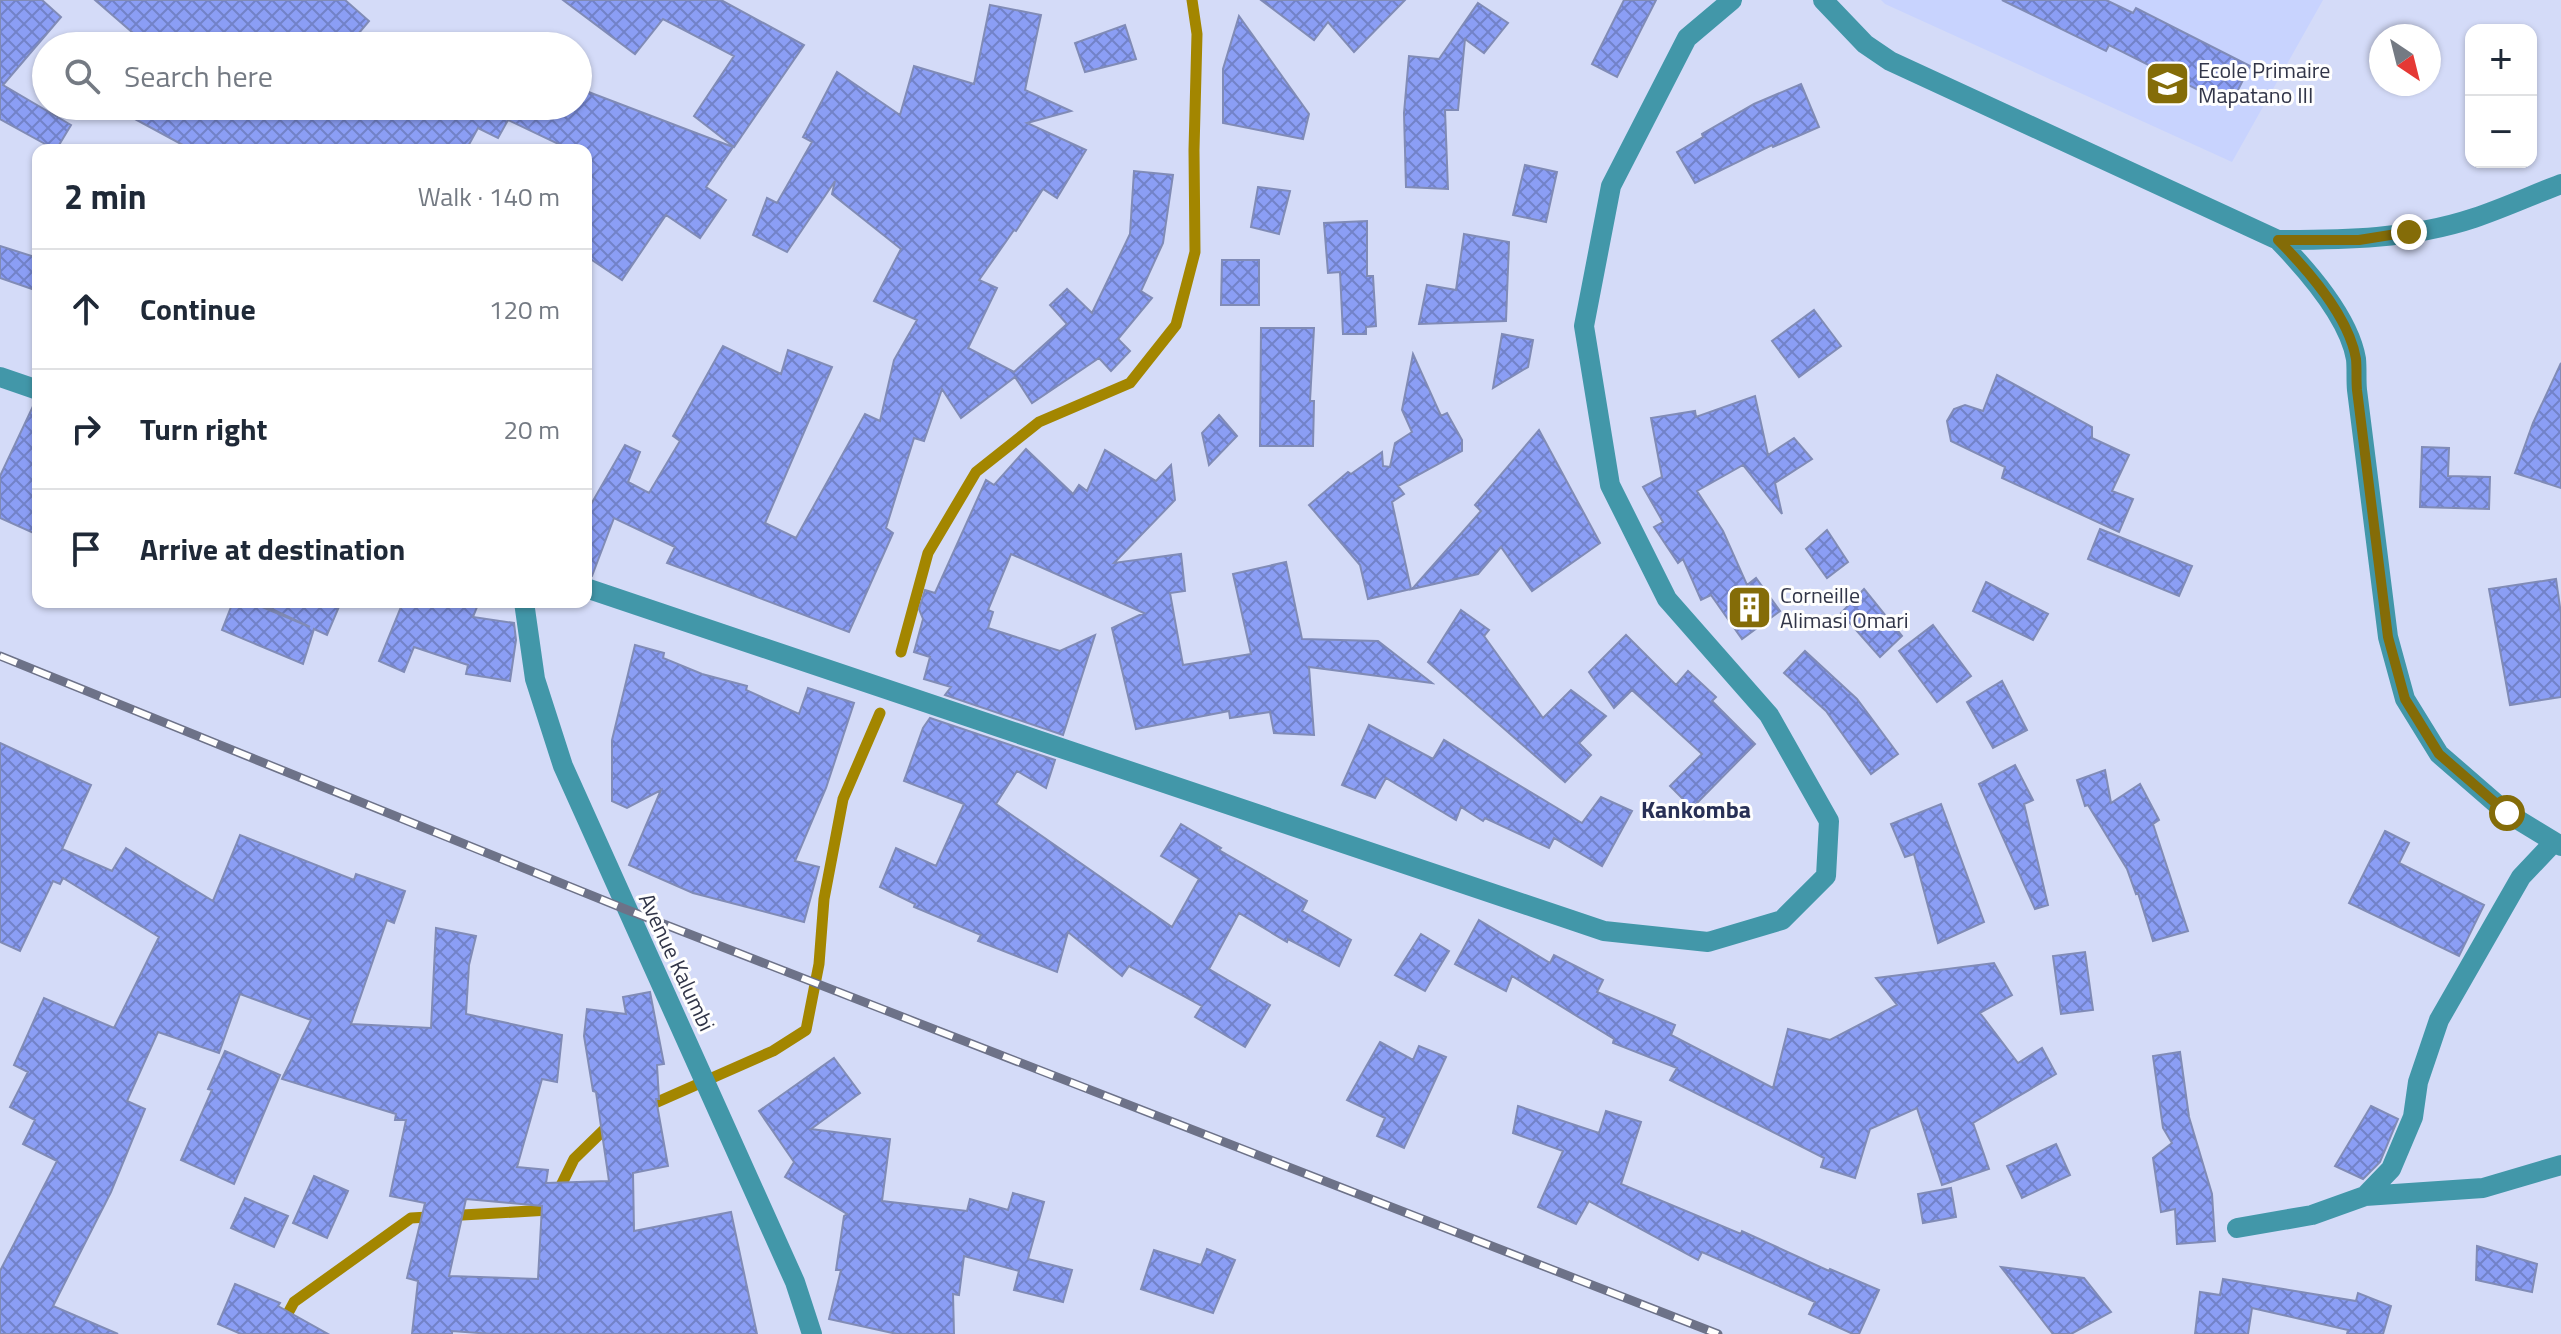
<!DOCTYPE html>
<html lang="en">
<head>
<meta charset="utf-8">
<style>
	body { margin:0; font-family:"Titillium Web",sans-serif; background:#f6f6f7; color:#1f2937 }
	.controls { position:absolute; right:24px; top:24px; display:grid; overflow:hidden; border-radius:16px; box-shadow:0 2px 6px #0004 }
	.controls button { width:72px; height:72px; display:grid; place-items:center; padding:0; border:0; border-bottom:2px solid #e0e1e3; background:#fff; color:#1f2937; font:40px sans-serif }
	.compass { position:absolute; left:2369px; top:24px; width:72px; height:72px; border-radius:50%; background:#fff; box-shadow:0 2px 6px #0004; rotate:145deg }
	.stop { position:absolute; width:24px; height:24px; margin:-18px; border:6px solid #846c08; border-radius:50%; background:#fff }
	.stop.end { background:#846c08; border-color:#fff; box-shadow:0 2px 8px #0008 }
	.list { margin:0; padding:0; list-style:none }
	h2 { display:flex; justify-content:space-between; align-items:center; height:104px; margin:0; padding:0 32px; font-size:34px }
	h2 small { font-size:26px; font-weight:400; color:#747a83 }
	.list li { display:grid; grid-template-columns:52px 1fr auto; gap:24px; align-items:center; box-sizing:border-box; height:120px; padding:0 32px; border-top:2px solid #e0e1e3 }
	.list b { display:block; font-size:30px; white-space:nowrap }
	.list em { font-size:26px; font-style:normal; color:#747a83 }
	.icon { flex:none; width:44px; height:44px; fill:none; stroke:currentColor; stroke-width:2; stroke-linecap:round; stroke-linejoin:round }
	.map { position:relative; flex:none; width:2561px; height:1334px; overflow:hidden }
	.search { position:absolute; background:#fff; box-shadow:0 2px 6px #0004; left:32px; top:32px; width:560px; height:88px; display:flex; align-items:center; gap:20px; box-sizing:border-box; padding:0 28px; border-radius:44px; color:#747a83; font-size:30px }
	.panel { position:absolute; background:#fff; box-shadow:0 2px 6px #0004; left:32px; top:144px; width:560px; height:464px; border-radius:16px }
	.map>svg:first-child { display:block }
	.built { fill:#c8d3fe }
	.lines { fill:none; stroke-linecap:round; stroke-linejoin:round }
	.stream { stroke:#a38600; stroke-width:11 }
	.building { fill:url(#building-cross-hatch); stroke:#808bb6; stroke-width:2; fill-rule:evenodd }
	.minor { stroke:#4297a9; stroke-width:20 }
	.rail-casing { stroke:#6d7288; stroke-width:9 }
	.rail { stroke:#fefefe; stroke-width:6; stroke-dasharray:18; stroke-linecap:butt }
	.route { stroke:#846c08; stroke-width:10 }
	.labels { text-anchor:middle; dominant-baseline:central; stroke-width:6; stroke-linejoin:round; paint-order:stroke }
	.poi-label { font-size:22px; fill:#313548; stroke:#fefefe; text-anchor:start }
	.street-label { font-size:22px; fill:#313548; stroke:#fefefe }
	.neighbourhood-label { font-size:24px; font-weight:bold; fill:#283055; stroke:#fefefe }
</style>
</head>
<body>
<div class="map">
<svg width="2561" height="1334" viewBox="0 0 2561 1334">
	<defs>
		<pattern id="building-cross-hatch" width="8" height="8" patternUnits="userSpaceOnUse" patternTransform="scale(2)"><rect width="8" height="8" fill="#8b9ef5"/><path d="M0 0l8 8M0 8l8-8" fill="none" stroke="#7282c8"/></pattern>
	</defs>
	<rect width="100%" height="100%" fill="#d4dbf8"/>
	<path class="built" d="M1881 0H2323L2232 162 1885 4Z"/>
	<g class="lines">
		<path class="stream" d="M901 652 928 553 976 472 1039 422 1130 383 1176 325 1195 252 1194 150 1197 34 1192 0
			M646 1107 773 1051 806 1030 819 964 824 899 843 799 880 713
			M277 1334 294 1302 411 1218 549 1210 574 1159 612 1122"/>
	</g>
	<path class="building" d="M0 0H42L61 17 3 85 71 125 56 150 0 119Z
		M95 0H345L369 21 348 46H148Z
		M563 0H721L804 45 734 147 694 116 734 56 663 19 635 54Z
		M1261 0H1405L1354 52 1328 22 1314 40Z
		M1624 0H1656L1617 77 1592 64Z
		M2002 0H2106L2133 13 2136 8 2250 66 2230 106 2109 45 2106 51Z
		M1478 3 1508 23 1484 53 1465 39 1458 110H1445L1448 189 1406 187 1404 113 1409 56 1439 59Z
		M990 5 1041 15 1025 90 1071 111 1027 123 1086 150 1057 198 1043 189 1016 231 1014 230 979 280 997 288 968 348 1014 372 1067 324 1050 305 1067 289 1092 313 1130 234 1134 171 1173 175 1163 243 1141 291 1152 298 1118 339 1130 351 1111 371 1099 358 1032 403 1015 377 961 418 942 389 924 441 914 438 886 528 893 533 849 632 667 563 675 547 614 518 592 576 586 575V513L625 445 640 452 628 482 649 493 680 441 673 436 723 346 781 374 788 350 832 367 765 523 796 538 865 414 880 421 894 360 917 320 874 301 901 249 832 194 835 181 787 252 753 235 767 198 777 203 812 142 803 137 837 72 900 115 914 66 974 84Z
		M1239 16 1309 114 1303 139 1223 123V69Z
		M1125 25 1136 59 1085 72 1075 43Z
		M1801 84 1819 127 1773 147 1772 145 1695 183 1677 152 1703 137 1702 134 1754 104Z
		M578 88 733 147 706 187 726 200 700 238 666 215 622 280 586 256V150H571L508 120 498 138 478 128 466 150H192L111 106H578Z
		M1525 165 1557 172 1546 222 1513 215Z
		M1258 187 1290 191 1279 234 1251 227Z
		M1367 221V276H1373L1376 326 1366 327V334H1343L1340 272 1328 273 1324 223Z
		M1464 234 1509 242 1506 321 1419 324 1427 285 1456 290Z
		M0 246 38 258V291L0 278Z
		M1222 260H1259V305H1221Z
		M1814 310 1841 346 1799 377 1772 341Z
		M1261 328H1314L1310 401H1314L1313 446H1260Z
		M1502 334 1533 340 1528 367 1493 388Z
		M1413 354 1441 416 1447 413 1462 440V451L1398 486 1404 494 1392 502 1411 589 1368 599 1360 565 1309 505 1348 472 1351 474 1382 452 1383 466 1390 467 1395 443 1412 432 1402 410Z
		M2561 363V488L2515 473 2533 423Z
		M1997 375 2092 427V438L2129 455 2112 491 2133 499 2119 532 2002 478 2005 467 1951 441 1947 421 1954 409 1965 405 1983 411Z
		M1755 396 1768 455 1794 438 1812 459 1775 483 1782 514 1743 465 1697 491 1723 531 1747 585 1756 578 1780 611 1742 639 1711 595 1701 600 1683 559 1678 563 1654 527 1663 522 1643 487 1662 477 1651 418 1695 411 1696 417Z
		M35 402 38 403V535L0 518V476Z
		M1219 415 1237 436 1209 465 1202 433Z
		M1539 430 1600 543 1532 591 1501 547 1478 574 1412 589 1481 511 1475 505Z
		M2422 447 2449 448 2448 476 2490 477 2489 509 2420 507Z
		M1026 449 1073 494 1079 485 1087 491 1105 450 1156 481 1171 465 1175 500 1114 563 1181 554 1185 591 1170 593 1183 665 1251 654 1233 574 1286 562 1302 639 1378 641 1432 683 1309 667 1314 735 1274 733 1270 712 1230 718 1229 711 1136 729 1112 628 1144 613 1011 554 988 610 993 612 988 628 1060 651 1095 635 1063 735 945 695 951 687 924 679 930 657 914 652 923 619 919 609 925 590 935 593 986 480 994 485Z
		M2100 529 2192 566 2179 596 2088 559Z
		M1827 530 1848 562 1827 578 1806 549Z
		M2556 579 2561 614V697L2510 705 2489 589Z
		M1986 582 2048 614 2033 640 1973 611Z
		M1864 589 1902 636 1880 657 1841 613Z
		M233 602H250L310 627 257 602H341L327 635 314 629 303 664 222 630Z
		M403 602H479L473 617 514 623 516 640 510 681 466 674 468 665 414 647 404 672 379 661Z
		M1461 610 1489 630 1484 636 1543 718 1571 690 1606 716 1579 743 1591 755 1565 782 1428 662Z
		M1933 625 1971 676 1937 702 1899 651Z
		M1626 635 1676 685 1688 671 1716 697 1712 701 1755 744 1692 808 1670 786 1702 754 1632 690 1614 708 1589 672Z
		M635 645 664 653 663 658 702 674 747 686 746 690 799 714 808 688 854 703 826 788 795 861 819 867 804 922 693 893 629 865 661 790 627 808 612 801V740Z
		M1805 651 1857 699 1898 754 1871 774 1826 711 1784 673Z
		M2002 681 2027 730 1993 748 1967 702Z
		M930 718 1055 760 1046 788 1017 771 996 804 1172 927 1199 879 1161 856 1181 824 1221 848 1219 850 1307 901 1302 911 1351 940 1339 966 1288 939 1287 942 1239 913 1209 969 1270 1005 1245 1047 1195 1017 1202 1006 1129 966 1122 976 1068 932 1057 972 978 941 981 935 914 907 915 904 880 887 896 848 936 866 964 804 904 781 923 728Z
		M1369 725 1433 759 1444 740 1582 823 1601 797 1632 811 1602 866 1554 838 1549 848 1485 818 1483 821 1461 807 1456 820 1386 778 1375 798 1342 785Z
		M0 743 91 785 62 849 112 871 126 848 213 901 240 835 354 880 356 874 405 891 394 923 387 920 351 1024 431 1028 436 928 476 936 469 965 466 1014 562 1035 557 1082 542 1079 517 1167 548 1170 546 1183 609 1181 596 1092 593 1091 584 1036 587 1009 626 1014 623 997 650 992 664 1064 657 1065 659 1099H656L668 1166 633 1173 634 1231 731 1212 757 1334H492L452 1331V1334H412L418 1281 407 1278 425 1203 390 1196 406 1120H395L396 1114 282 1079 311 1020 240 994 219 1053 158 1032 127 1101 145 1109 111 1192 53 1306 118 1334H0V1271L57 1161 23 1144 35 1120 10 1107 28 1072 14 1065 44 998 114 1028 159 937 63 878 60 884 53 881 20 951 0 942ZM466 1199 542 1206 538 1279 449 1276Z
		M2015 765 2033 800 2024 804 2048 905 2035 909 1979 784Z
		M2105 770 2111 803 2140 784 2159 820 2153 824 2188 931 2153 941 2138 893 2136 894 2127 869 2088 805 2085 806 2077 780Z
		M1941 804 1984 922 1938 943 1914 854 1905 857 1891 824Z
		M2385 831 2409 843 2399 863 2484 905 2459 956 2349 903Z
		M1479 920 1550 963 1554 955 1603 980 1597 992 1675 1025 1671 1035 1773 1088 1788 1029 1830 1040 1897 1005 1876 978 1994 963 2012 995 1980 1013 2018 1063 2042 1048 2056 1074 1973 1123 1989 1169 1942 1185 1917 1108 1870 1129 1855 1178 1821 1167 1824 1158 1670 1080 1677 1068 1613 1043 1614 1039 1512 976 1506 991 1455 964Z
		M1421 934 1449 951 1425 991 1395 975Z
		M2085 952 2093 1010 2061 1014 2053 956Z
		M1380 1042 1413 1060 1419 1046 1446 1057 1404 1148 1377 1136 1385 1118 1347 1100Z
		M225 1051 280 1075 234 1184 181 1160 212 1090 208 1089Z
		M2180 1052 2189 1117 2212 1194 2215 1241 2177 1244 2175 1209 2161 1212 2153 1158 2172 1143 2163 1128 2153 1056Z
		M834 1058 860 1093 811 1129 890 1139 882 1201 967 1211 970 1199 1008 1210 1013 1193 1044 1202 1028 1259 1072 1270 1063 1302 1014 1290 1019 1271 964 1256 959 1295 953 1294 954 1334H897L829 1319 841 1270H836L844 1216 847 1214 785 1177 794 1162 759 1111Z
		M1518 1106 1599 1133 1606 1111 1641 1122 1621 1184 1741 1234 1742 1231 1829 1271 1830 1269 1879 1290 1859 1334H1853L1809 1314 1815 1302 1702 1252 1698 1260 1589 1201 1576 1224 1538 1207 1563 1151 1513 1133Z
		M2371 1106 2398 1119 2380 1162 2363 1179 2335 1166Z
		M2056 1144 2070 1175 2022 1198 2007 1166Z
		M314 1176 348 1191 327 1238 293 1223Z
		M1951 1188 1956 1217 1923 1223 1918 1194Z
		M245 1198 288 1216 274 1247 231 1228Z
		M2477 1246 2537 1264 2532 1292 2476 1280Z
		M1207 1249 1235 1260 1213 1313 1141 1289 1154 1250 1201 1265Z
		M2001 1267 2084 1278 2111 1312 2071 1334H2053Z
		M2223 1279 2356 1301 2358 1293 2391 1306 2383 1334H2347L2348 1330 2252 1308 2248 1334H2195L2200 1292 2220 1295Z
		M235 1284 280 1303 278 1306 328 1334H241L218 1324Z"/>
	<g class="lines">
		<path class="minor" d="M1823 0 1865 44 1890 61 2278 240C2307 270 2349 317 2356 359 2357 369 2356 380 2357 390L2388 637 2405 699 2439 754 2507 813 2561 846
			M2278 240C2344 240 2411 239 2474 218 2504 208 2532 195 2561 184
			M0 377 38 390
			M586 588 1604 931 1708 942 1782 920 1826 876 1829 821 1769 715 1667 599 1610 485 1584 326 1611 186 1687 38 1732 0
			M524 602 535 679 563 766 795 1282 812 1334
			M2365 1196 2483 1188 2561 1165
			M2237 1228 2312 1215 2365 1196 2391 1169 2413 1117 2418 1082 2439 1020 2521 877 2554 842"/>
		<defs>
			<path id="rail" d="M0 656 625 909 1718 1334"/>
		</defs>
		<use href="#rail" class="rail-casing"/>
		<use href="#rail" class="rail"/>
	</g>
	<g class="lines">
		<path class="route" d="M2409 232 2359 240H2278C2307 269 2349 317 2356 359 2357 369 2356 380 2357 390L2388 637 2405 699 2439 754 2507 813"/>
	</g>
	<defs>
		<symbol id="school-square" viewBox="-11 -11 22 22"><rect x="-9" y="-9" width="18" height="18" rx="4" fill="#846c08" stroke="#fefefe"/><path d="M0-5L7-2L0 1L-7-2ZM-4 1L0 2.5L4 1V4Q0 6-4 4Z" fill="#fff"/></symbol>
		<symbol id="building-square" viewBox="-11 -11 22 22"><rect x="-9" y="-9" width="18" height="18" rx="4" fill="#846c08" stroke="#fefefe"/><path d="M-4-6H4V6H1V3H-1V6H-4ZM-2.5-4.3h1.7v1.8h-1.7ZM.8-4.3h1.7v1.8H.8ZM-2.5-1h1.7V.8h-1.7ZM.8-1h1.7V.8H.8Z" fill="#fff"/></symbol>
	</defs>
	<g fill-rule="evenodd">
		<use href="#school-square" x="2142" y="58" width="51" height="51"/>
		<use href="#building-square" x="1724" y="582" width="51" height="51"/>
	</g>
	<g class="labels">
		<g class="poi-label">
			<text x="2198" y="70">Ecole Primaire<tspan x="2198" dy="25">Mapatano III</tspan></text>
			<text x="1780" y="595">Corneille<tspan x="1780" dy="25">Alimasi Omari</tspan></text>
		</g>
		<g class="street-label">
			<text transform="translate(677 962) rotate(65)">Avenue Kalumbi</text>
		</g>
		<g class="neighbourhood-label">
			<text x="1696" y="809">Kankomba</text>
		</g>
	</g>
</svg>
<div class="controls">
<button>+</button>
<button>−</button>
</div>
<svg class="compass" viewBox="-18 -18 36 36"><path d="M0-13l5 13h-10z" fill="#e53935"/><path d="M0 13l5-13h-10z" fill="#747a83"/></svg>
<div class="stop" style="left:2507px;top:813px"></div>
<div class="stop end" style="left:2409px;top:232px"></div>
<div class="search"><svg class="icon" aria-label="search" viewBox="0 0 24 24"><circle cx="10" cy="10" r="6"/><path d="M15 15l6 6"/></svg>Search here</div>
<section class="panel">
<h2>2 min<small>Walk · 140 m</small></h2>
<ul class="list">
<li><svg class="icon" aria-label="ahead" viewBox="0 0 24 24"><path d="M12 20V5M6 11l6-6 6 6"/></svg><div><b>Continue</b></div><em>120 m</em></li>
<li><svg class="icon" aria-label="right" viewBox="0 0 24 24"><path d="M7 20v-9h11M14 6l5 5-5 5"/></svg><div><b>Turn right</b></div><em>20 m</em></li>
<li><svg class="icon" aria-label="arrive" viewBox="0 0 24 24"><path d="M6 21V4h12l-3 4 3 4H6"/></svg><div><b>Arrive at destination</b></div></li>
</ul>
</section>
</div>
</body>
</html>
